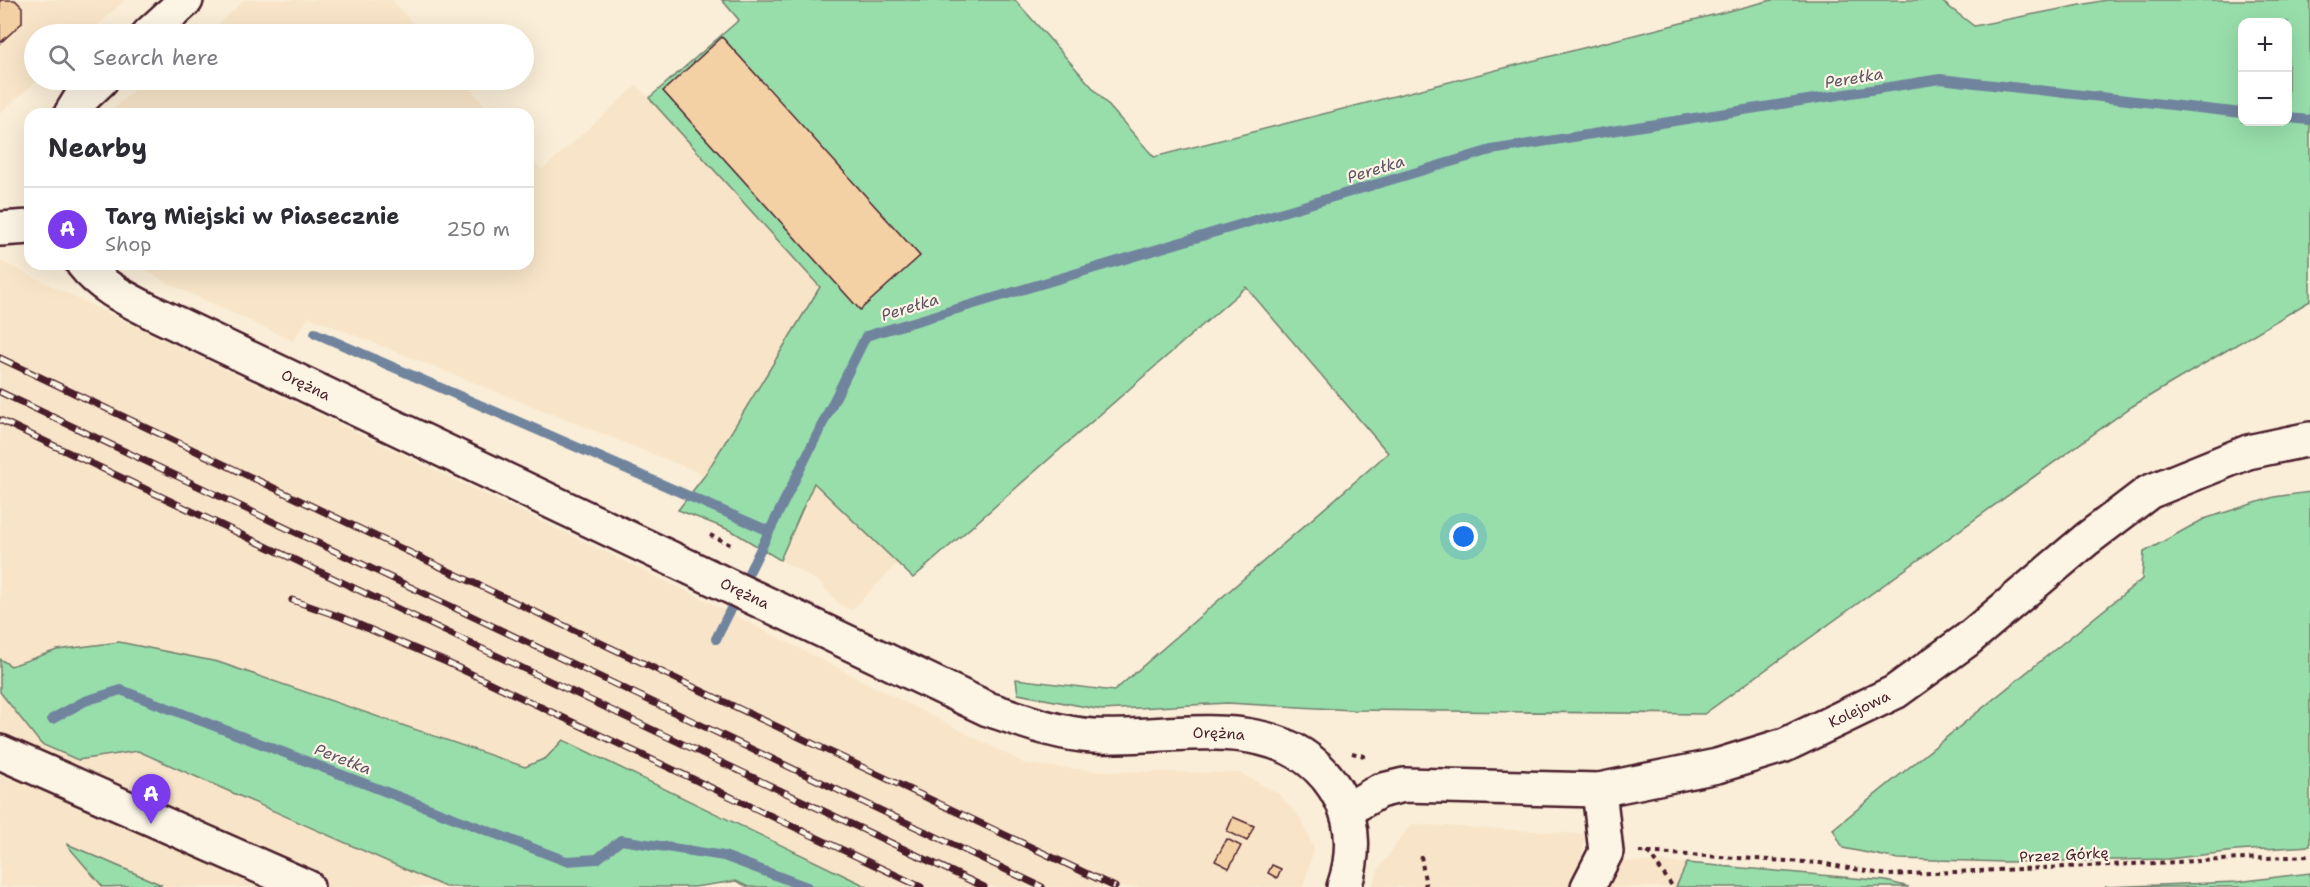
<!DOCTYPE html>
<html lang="en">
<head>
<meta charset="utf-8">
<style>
	body { margin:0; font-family:"Shantell Sans",sans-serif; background:#f7f7f7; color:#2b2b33 }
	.controls { position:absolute; right:18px; top:18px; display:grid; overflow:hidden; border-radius:12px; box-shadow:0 6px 24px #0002 }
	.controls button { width:54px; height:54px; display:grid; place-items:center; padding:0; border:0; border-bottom:2px solid #e1e1e2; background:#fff; color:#2b2b33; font:30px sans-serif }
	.you { position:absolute; left:1464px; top:537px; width:21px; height:21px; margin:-15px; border:4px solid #fff; border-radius:50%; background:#1a73e8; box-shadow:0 0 0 9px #1a73e833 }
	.badge { display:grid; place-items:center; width:39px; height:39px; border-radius:50%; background:#7c3aed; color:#fff; font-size:20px; font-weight:700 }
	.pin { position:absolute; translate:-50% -50px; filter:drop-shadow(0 2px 3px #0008) }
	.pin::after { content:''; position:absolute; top:32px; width:21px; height:18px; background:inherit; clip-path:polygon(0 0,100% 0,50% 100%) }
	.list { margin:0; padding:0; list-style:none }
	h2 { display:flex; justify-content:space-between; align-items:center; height:78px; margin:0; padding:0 24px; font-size:26px }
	h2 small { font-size:20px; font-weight:400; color:#7c7c81 }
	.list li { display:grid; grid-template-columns:39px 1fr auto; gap:18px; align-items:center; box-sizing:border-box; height:84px; padding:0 24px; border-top:2px solid #e1e1e2 }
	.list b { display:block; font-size:22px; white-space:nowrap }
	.list p { margin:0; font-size:20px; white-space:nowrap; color:#7c7c81 }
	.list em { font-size:20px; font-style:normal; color:#7c7c81 }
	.icon { flex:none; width:33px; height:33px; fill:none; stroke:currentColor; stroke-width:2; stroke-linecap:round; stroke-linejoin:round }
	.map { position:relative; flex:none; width:2310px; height:887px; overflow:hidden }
	.search { position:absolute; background:#fff; box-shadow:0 6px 24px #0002; left:24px; top:24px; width:510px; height:66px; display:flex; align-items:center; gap:15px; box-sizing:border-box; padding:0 21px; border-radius:33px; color:#7c7c81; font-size:22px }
	.panel { position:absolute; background:#fff; box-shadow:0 6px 24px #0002; left:24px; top:108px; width:510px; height:162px; border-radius:18px }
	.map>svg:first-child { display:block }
	.built { fill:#f8e5c9 }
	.green { fill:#98deab; stroke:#717e6b; stroke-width:1.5; fill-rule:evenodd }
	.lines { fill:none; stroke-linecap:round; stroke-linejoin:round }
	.stream { stroke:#71849e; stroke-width:10 }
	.building { fill:#f4d1a5; stroke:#4a1f2b; stroke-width:1.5 }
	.minor-casing { stroke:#4a1f2b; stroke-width:38 }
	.path { stroke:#4a1f2b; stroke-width:4; stroke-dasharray:4.5 4.5; stroke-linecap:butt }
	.minor { stroke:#fcf5e5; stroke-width:33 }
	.rail-casing { stroke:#4a1f2b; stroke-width:7 }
	.rail { stroke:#fcf5e5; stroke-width:4.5; stroke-dasharray:14; stroke-linecap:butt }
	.labels { text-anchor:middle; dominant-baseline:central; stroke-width:4.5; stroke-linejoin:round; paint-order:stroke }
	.street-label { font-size:15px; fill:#4a1f2b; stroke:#fcf5e5 }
	.water-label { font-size:16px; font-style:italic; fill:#5e5265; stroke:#fcf5e5 }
</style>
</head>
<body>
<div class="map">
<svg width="2310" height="887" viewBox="0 0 2310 887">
	<rect width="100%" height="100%" fill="#faeed8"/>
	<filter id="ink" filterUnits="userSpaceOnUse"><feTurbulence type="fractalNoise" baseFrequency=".0167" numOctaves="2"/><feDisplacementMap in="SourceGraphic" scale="12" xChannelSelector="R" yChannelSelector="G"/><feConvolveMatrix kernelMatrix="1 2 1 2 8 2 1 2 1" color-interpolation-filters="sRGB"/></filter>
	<g filter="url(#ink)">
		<path class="built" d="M0 0H125L88 34H34V80H38L0 113Z
			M244 0H392L422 34H208Z
			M144 80H462L493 114H108Z
			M637 85 820 287 705 475 309 317 293 341 163 281 138 264H528V154L542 170Z
			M0 261 697 596 1026 764 1099 771 1240 773 1279 794 1301 819 1314 849 1303 887H868L563 740 546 758 525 767 218 662 57 650 11 666 0 659Z
			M814 483 898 563 852 610 840 605 818 581 780 560Z
			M0 692 41 745 78 760 138 751 445 887H0Z
			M1411 824 1586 834 1581 860 1687 863 1676 887H1371L1379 868Z"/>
		<path class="green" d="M722 0H1015L1154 157 1772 0H1940L1974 26 2106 0H2310V301L2131 407 1704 714 1352 710 1227 703 1102 710 1018 694 1016 679 1114 691 1388 453 1246 287 913 578 814 483 780 560 732 531 678 510 705 475 820 287 649 98 739 20ZM2242 22H2288V122H2242Z
			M2310 492V846L2236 851 2168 859 2007 862 1898 859 1843 848 1833 829 2142 579 2144 552 2204 519 2274 497Z
			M119 642 218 662 525 767 546 758 563 740 868 887H748L736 881 694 887H445L138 751 78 760 41 744 0 692V659L11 666 57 650Z
			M67 845V844L162 885 103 887Z
			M1687 863 1886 881 1909 887H1676Z
			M2310 873V887H2105L2237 882Z"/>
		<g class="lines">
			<path class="stream" d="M2288 118 2310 120
				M315 333 769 531
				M716 639 866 336 1491 150 1940 79 2242 113
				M52 719 85 701 121 690 566 861 597 859 621 840 724 856 807 887"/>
		</g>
		<path class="building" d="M0 0H15L22 7V23L0 43Z
			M722 37 920 256 860 310 663 91Z
			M1233 817 1254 826 1247 841 1227 831Z
			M1227 839 1241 846 1229 868 1215 861Z
			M1272 865 1281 869 1277 878 1268 873Z"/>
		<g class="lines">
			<defs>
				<g id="minor">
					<path d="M149 34 186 0"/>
					<path d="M71 114 79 101 101 80"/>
					<path d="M0 229 30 227"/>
					<path id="s1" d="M83 264C100 286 125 298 150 311L988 709C1022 720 1057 734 1093 736 1177 740 1293 705 1341 799 1355 826 1354 858 1344 887"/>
					<path d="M0 752 307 887"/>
					<path id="s2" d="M1347 810 1379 791 1404 785 1599 790 1717 766 1785 745 1895 692 1967 640 2087 539 2149 492 2248 452 2310 439"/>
					<path d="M1588 887 1606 852 1599 790"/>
				</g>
			</defs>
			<use href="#minor" class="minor-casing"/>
			<path class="path" d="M710 535 733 546
				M1352 753 1368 757
				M1639 852 1820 863 1888 875 2310 856
				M1648 852 1673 887
				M1421 856 1426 887"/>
			<use href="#minor" class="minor"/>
			<defs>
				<path id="rail" d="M0 358 1115 887
					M0 392 1042 887
					M0 420 984 887
					M292 600 341 617 446 662 921 887"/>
			</defs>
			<use href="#rail" class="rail-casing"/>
			<use href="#rail" class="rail"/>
		</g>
	</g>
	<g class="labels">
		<g class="street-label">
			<text stroke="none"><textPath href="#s1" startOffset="255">Orężna</textPath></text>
			<text stroke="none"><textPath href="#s1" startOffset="741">Orężna</textPath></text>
			<text stroke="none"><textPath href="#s2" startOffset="532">Kolejowa</textPath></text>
			<text stroke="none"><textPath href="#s1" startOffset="1245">Orężna</textPath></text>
			<text transform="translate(2064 855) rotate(-3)">Przez Górkę</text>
		</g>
		<g class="water-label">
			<text transform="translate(1854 78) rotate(-9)">Perełka</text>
			<text transform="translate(1376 169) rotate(-17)">Perełka</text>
			<text transform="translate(910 307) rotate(-17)">Perełka</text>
			<text transform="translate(343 759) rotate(21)">Perełka</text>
		</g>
	</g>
</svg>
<div class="controls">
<button>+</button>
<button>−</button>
</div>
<div class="you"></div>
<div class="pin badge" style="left:151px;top:824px">A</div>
<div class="search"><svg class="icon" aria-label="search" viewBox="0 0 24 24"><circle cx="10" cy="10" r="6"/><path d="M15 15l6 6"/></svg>Search here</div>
<section class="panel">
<h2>Nearby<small></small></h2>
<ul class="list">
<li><span class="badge">A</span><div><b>Targ Miejski w Piasecznie</b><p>Shop</p></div><em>250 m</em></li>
</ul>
</section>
</div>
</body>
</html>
